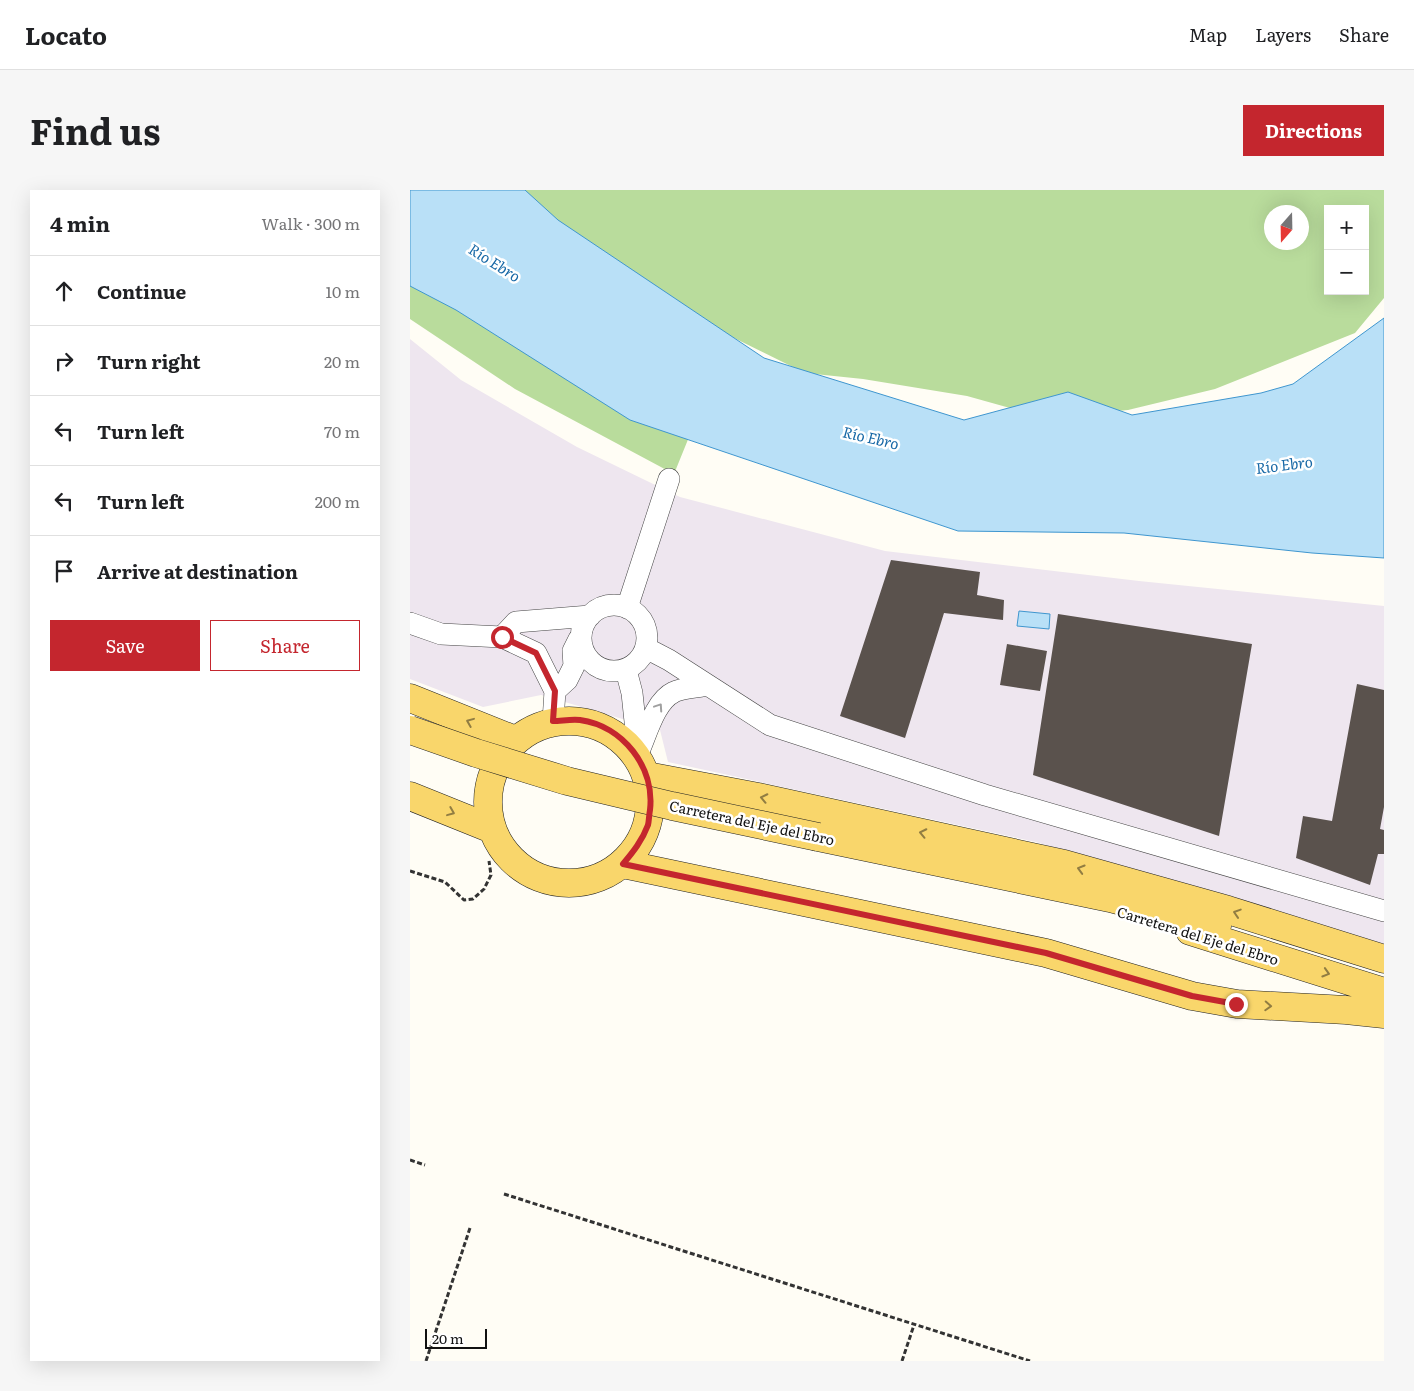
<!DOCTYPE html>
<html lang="en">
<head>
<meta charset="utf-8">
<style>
	body { margin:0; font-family:Literata,serif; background:#f6f6f6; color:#202124 }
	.controls { position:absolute; right:15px; top:15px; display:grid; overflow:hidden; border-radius:0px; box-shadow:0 5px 20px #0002 }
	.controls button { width:45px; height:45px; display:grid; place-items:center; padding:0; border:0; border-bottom:1px solid #e0e0e0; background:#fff; color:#202124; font:25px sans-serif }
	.compass { position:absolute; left:854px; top:15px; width:45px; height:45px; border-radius:50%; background:#fff; box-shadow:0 5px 20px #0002; rotate:200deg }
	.scale { position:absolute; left:15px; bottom:12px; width:62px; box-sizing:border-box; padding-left:5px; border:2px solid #111; border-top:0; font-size:14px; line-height:18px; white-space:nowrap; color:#111; -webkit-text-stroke:4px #fff; paint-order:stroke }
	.stop { position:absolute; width:15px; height:15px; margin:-11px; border:4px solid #c4262e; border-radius:50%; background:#fff }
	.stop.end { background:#c4262e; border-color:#fff; box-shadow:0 1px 5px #0008 }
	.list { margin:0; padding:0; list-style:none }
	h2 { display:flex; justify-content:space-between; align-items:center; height:65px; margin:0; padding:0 20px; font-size:21px }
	h2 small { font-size:16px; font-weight:400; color:#757577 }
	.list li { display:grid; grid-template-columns:32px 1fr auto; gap:15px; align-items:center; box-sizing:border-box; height:70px; padding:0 20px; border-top:1px solid #e0e0e0 }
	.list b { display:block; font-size:19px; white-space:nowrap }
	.list em { font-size:16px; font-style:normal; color:#757577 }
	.actions { display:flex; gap:10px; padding:15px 20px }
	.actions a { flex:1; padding:11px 0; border:1px solid #c4262e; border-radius:0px; text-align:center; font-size:18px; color:#c4262e }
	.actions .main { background:#c4262e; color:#fff }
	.icon { flex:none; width:28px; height:28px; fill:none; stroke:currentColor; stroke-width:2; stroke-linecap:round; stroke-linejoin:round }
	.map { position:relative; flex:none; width:974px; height:1171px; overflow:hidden; border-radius:0px }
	header { display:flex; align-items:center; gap:30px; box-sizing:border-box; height:70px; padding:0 25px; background:#fff; border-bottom:1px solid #e0e0e0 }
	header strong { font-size:24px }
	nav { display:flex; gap:28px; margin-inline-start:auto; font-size:18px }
	.intro { display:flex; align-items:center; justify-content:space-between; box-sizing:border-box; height:120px; padding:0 30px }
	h1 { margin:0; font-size:35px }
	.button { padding:12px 22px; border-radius:0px; background:#c4262e; color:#fff; font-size:18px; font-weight:700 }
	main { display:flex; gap:30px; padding:0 30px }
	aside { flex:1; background:#fff; border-radius:0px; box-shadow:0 5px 20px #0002 }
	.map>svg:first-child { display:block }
	.industrial { fill:#eee6ef }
	.forest { fill:#b9dc9c; fill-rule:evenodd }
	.water { fill:#b9e0f7; stroke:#3f96cf }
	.building { fill:#5a524d }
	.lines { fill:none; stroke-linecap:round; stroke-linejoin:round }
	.minor-casing { stroke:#444; stroke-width:22 }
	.primary-casing { stroke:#222; stroke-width:29 }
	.path { stroke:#333; stroke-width:3; stroke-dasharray:5 2.5; stroke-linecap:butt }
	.minor { stroke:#fff; stroke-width:21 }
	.primary { stroke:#f9d66b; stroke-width:28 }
	.primary-bridge-casing { stroke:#222; stroke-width:29; stroke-linecap:butt }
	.primary-bridge { stroke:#f9d66b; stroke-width:28 }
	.oneway { stroke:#a0a0a0 }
	.oneway2 { stroke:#917d42 }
	.route { stroke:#c4262e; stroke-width:6 }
	.labels { text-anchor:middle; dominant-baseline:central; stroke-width:5; stroke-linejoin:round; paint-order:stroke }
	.street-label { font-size:14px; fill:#111; stroke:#fff }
	.water-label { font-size:15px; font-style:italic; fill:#1768a6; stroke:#fff }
</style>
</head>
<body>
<header>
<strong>Locato</strong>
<nav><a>Map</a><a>Layers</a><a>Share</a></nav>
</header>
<div class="intro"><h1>Find us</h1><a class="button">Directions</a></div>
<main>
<aside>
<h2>4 min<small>Walk · 300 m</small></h2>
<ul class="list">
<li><svg class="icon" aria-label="ahead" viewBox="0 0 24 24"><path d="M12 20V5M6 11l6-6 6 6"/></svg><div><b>Continue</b></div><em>10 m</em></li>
<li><svg class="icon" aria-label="right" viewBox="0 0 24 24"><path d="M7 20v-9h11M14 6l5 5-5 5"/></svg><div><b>Turn right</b></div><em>20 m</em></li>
<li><svg class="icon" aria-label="left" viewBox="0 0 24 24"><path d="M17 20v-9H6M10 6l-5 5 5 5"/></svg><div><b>Turn left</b></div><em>70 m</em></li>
<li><svg class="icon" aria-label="left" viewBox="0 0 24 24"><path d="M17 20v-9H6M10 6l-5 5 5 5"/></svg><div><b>Turn left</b></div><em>200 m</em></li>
<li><svg class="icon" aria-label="arrive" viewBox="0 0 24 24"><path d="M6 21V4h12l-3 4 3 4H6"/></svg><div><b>Arrive at destination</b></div></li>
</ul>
<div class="actions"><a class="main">Save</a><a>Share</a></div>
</aside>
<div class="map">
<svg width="974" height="1171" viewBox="0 0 974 1171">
	<rect width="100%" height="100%" fill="#fffdf5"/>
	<path class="industrial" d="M0 149 51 190 167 257 270 307 475 361 729 391 974 416V760L626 652 258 572 250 540 131 505 73 517 0 489Z"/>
	<path class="forest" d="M0 0H974V108L945 143 805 199 718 220 636 228 557 206 453 189 395 183 320 146 264 284 105 199 0 129ZM918 19H955V101H918ZM862 22H892V52H862Z"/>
	<path class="water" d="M0 0H115L148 30 354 168 554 230 658 202 722 225 851 203 883 194 974 128V368L902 363 714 343 548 341 220 230 46 120 0 96Z
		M609 421 640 424 639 439 607 436Z"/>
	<path class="building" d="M481 370 570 382 567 405 594 410 593 430 534 423 495 548 430 526Z
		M648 424 842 454 809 646 623 585Z
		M597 454 637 461 630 501 590 495Z
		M947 494 974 500V617L970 639 974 640V664H968L960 695 886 668 893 626 922 631Z"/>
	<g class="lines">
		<defs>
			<path id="minor" d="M171 448a33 33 0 1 1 66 0a33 33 0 1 1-66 0Z
				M217 418 259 289
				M0 433 31 444 92 447 126 463 145 501 143 531
				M92 447 106 432 180 426
				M236 458 259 470 360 535 575 605 974 721
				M216 480 222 503 228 560
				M145 501 157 490 164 476 163 461 169 449
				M229 561C237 543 245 511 264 502 271 498 289 497 298 495"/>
			<path id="primary" d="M0 508 105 550
				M78 612a81 81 0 1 1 162 0a81 81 0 1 1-162 0Z
				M237 586 348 607 654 674 818 720 974 769
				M0 606 82 639
				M408 647 700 708 807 736
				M213 674 636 763 782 806 827 814 936 820 974 824
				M780 741 974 802"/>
		</defs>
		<use href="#minor" class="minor-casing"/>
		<use href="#primary" class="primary-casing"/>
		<path class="path" d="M0 681 35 692 54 710 63 709 74 699 81 685 79 671
			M0 970 15 975
			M94 1004 620 1171
			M16 1171 60 1038
			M492 1171 504 1135"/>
		<use href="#minor" class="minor"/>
		<use href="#primary" class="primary"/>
		<defs>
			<path id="primary-bridge" d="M0 540 66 563 157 591 262 616 408 647"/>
		</defs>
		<use href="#primary-bridge" class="primary-bridge-casing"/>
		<use href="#primary-bridge" class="primary-bridge"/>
	</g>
	<defs><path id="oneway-chevron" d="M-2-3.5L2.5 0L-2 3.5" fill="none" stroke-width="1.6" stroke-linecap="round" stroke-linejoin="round" transform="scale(1.25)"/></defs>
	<use class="oneway" href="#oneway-chevron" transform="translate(249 517) rotate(-56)"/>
	<g class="oneway2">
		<use href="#oneway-chevron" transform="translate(60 532) rotate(-158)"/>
		<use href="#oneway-chevron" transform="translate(354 608) rotate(-168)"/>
		<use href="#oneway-chevron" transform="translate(41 622) rotate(22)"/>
		<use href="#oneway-chevron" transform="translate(513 643) rotate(-168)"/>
		<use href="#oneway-chevron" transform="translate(671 679) rotate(-164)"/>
		<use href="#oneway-chevron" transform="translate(827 723) rotate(-162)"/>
		<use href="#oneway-chevron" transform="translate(916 783) rotate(17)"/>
		<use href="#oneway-chevron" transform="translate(858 816) rotate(3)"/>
	</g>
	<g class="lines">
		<path class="route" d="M92 447 126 463 145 501 143 531C151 531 161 529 170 530 213 536 245 577 240 620 239 625 239 631 238 635 232 651 223 662 213 674L636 763 782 806 826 814"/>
	</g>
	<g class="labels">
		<g class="street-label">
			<text transform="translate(342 632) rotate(12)">Carretera del Eje del Ebro</text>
			<text transform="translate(788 745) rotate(17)">Carretera del Eje del Ebro</text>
		</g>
		<g class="water-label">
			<text transform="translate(85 72) rotate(32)">Río Ebro</text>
			<text transform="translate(461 247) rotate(13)">Río Ebro</text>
			<text transform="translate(874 274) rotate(-7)">Río Ebro</text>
		</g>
	</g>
</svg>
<div class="controls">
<button>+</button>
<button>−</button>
</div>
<svg class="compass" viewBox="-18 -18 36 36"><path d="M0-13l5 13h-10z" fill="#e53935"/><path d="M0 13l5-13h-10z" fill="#757577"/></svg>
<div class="scale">20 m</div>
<div class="stop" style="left:92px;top:447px"></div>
<div class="stop end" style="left:826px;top:814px"></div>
</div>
</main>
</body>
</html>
